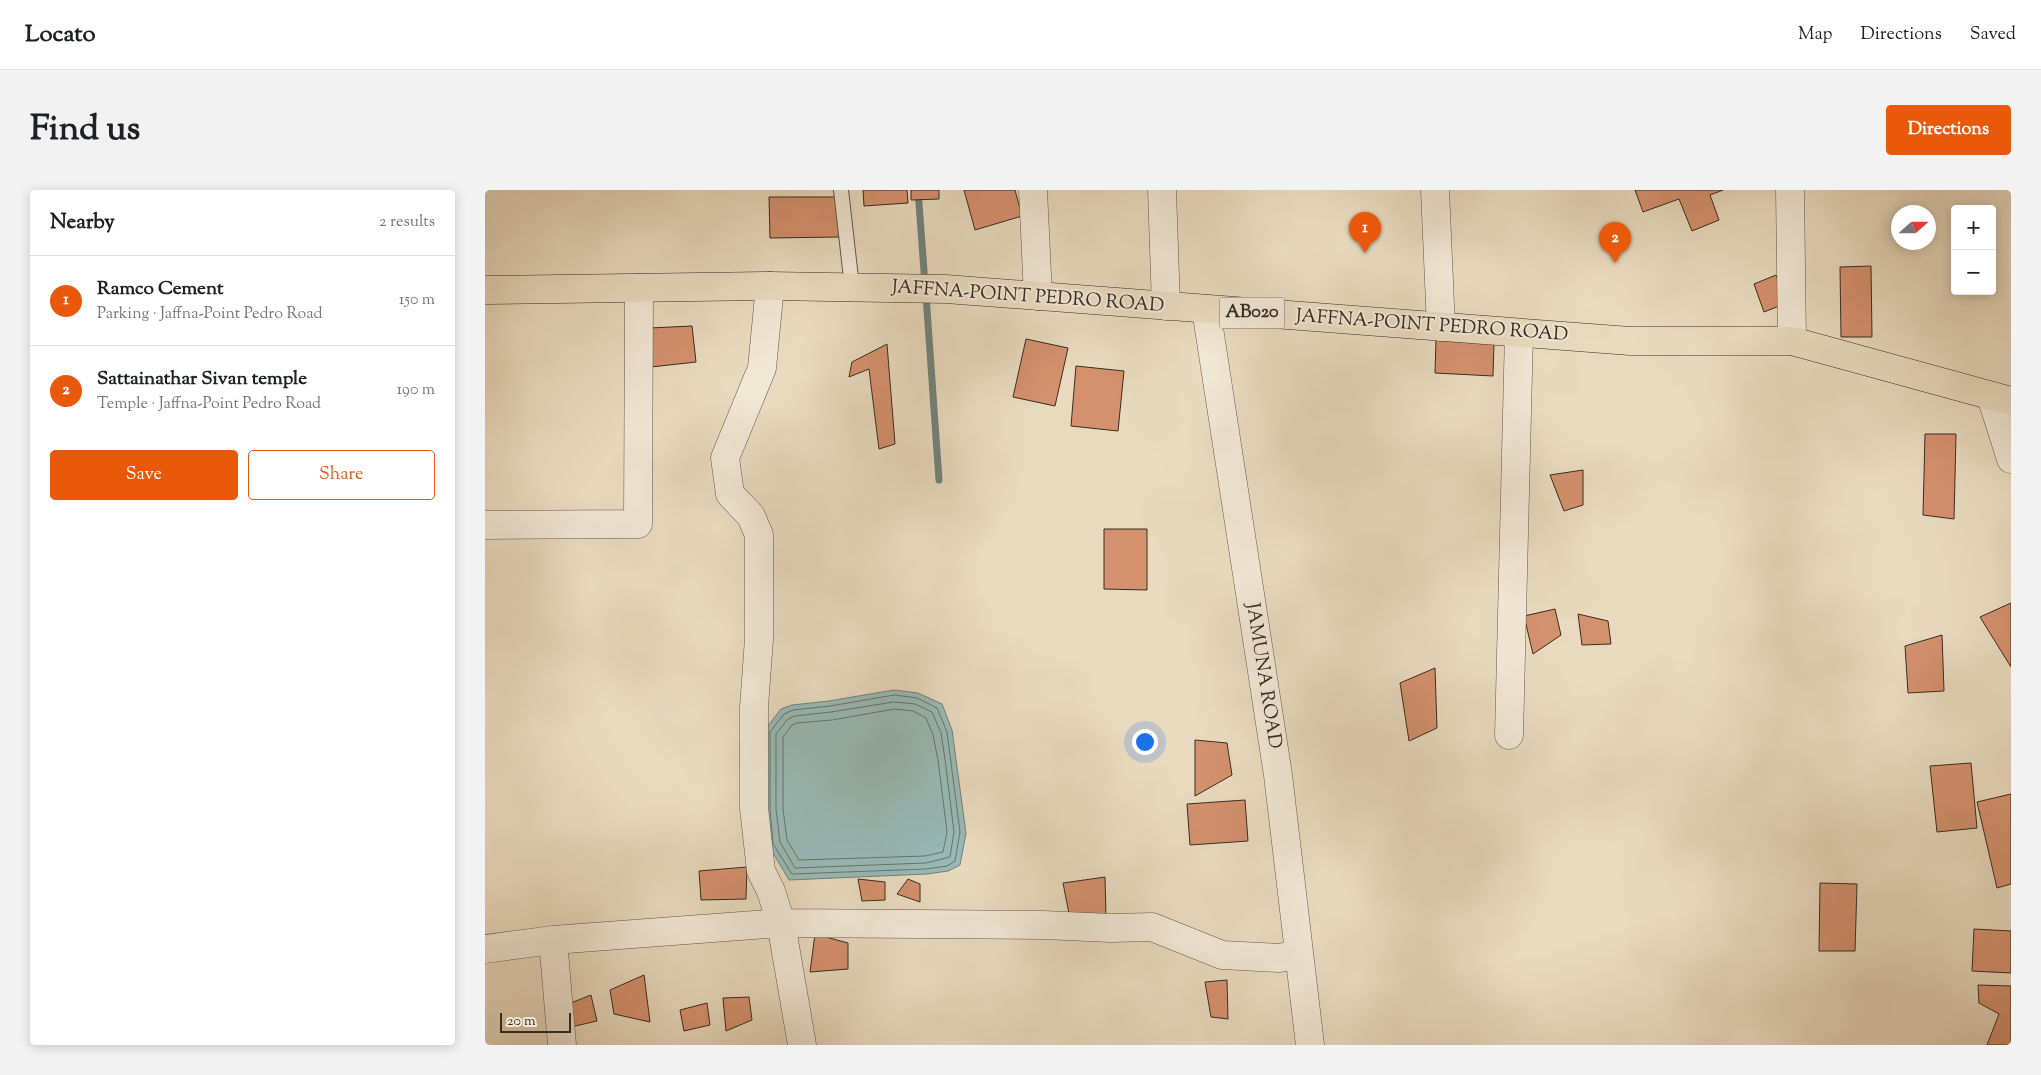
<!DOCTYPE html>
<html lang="en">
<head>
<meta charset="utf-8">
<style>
	body { margin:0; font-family:"Sorts Mill Goudy",serif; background:#f2f2f2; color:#202124 }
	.controls { position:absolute; right:15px; top:15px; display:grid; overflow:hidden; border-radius:5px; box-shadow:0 2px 12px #0003 }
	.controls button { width:45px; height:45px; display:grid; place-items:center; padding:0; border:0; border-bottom:1px solid #e0e0e0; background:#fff; color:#202124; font:25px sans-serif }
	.compass { position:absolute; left:1406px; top:15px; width:45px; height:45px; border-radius:50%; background:#fff; box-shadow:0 2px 12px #0003; rotate:69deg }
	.scale { position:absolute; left:15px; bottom:12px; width:71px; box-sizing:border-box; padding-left:5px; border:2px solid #382d21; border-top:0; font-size:14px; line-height:18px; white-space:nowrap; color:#382d21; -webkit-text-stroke:4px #f1e7d5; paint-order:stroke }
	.you { position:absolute; left:659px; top:551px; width:18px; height:18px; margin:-12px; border:4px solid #fff; border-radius:50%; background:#1a73e8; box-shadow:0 0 0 8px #1a73e833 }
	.badge { display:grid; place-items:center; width:32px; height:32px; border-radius:50%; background:#ea580c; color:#fff; font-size:16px; font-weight:700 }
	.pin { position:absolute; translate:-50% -41px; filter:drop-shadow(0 1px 2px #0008) }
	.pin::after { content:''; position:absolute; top:26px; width:18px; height:15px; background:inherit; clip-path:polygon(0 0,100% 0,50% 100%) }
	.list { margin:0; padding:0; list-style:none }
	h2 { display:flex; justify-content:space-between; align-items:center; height:65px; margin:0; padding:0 20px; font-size:21px }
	h2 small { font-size:16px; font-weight:400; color:#757577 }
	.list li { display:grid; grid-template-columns:32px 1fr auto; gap:15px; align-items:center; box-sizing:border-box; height:90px; padding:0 20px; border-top:1px solid #e0e0e0 }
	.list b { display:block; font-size:19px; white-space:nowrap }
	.list p { margin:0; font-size:16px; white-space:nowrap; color:#757577 }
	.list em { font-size:16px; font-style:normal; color:#757577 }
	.actions { display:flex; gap:10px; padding:15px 20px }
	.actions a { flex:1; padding:11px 0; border:1px solid #ea580c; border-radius:5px; text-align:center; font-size:18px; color:#ea580c }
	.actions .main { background:#ea580c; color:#fff }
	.map { position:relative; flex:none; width:1526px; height:855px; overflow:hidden; border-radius:5px }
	header { display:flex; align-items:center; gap:30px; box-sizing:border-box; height:70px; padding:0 25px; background:#fff; border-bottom:1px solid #e0e0e0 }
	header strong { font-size:24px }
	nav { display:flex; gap:28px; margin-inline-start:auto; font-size:18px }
	.intro { display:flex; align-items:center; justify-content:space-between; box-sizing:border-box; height:120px; padding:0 30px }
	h1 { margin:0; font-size:35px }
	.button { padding:12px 22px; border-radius:5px; background:#ea580c; color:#fff; font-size:18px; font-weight:700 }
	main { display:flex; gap:30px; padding:0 30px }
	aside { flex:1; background:#fff; border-radius:5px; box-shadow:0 2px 12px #0003 }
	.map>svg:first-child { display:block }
	.water { fill:#98bab7; stroke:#72827b }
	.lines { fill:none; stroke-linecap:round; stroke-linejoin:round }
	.shore { stroke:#68746c; stroke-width:1 }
	.stream { stroke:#72827b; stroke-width:7 }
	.building { fill:#d4916e; stroke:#382d21 }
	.lane-casing { stroke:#645848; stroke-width:16 }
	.street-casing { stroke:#645848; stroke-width:29 }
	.primary-casing { stroke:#382d21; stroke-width:29 }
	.lane { stroke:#f1e7d5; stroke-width:14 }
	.street { stroke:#f1e7d5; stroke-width:28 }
	.primary { stroke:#e9dabf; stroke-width:28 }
	.labels { text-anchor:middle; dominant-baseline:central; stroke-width:4; stroke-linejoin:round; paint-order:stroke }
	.shield { fill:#f1e7d5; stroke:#706557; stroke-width:1 }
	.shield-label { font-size:18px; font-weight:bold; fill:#382d21 }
	.street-label { font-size:19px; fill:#382d21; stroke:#f1e7d5 }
</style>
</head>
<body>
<header>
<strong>Locato</strong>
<nav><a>Map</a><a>Directions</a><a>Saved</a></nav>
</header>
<div class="intro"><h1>Find us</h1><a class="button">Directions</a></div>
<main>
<aside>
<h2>Nearby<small>2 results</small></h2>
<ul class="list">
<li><span class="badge">1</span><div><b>Ramco Cement</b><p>Parking · Jaffna-Point Pedro Road</p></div><em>150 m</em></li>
<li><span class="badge">2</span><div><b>Sattainathar Sivan temple</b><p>Temple · Jaffna-Point Pedro Road</p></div><em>190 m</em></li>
</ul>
<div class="actions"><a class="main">Save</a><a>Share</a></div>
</aside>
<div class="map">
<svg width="1526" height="855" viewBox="0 0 1526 855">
	<rect width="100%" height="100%" fill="#e9dabf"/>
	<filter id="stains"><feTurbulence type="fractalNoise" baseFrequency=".004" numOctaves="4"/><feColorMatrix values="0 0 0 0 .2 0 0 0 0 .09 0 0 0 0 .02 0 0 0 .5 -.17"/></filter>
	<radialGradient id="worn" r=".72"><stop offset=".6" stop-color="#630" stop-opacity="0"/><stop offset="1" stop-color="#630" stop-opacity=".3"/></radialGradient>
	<path class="water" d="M409 500 433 503 457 514 467 540 481 643 475 675 463 681 442 684 304 690 284 656 279 541 296 519 307 515 344 511Z"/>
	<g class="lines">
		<path class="shore" d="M410 505 432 508 452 518 462 542 475 642 470 671 462 676 441 679 307 684 288 654 285 619V542L299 524 308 520 345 516Z
			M409 512 430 514 447 522 456 543 460 569 469 642 465 667 441 673 310 678 295 652 291 619V544L303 529 310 526 346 522Z
			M410 519 428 521 441 528 448 545 453 570 462 642 458 662 440 666 314 670 302 650 298 619V547L307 535 312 533 347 530Z"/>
		<path class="stream" d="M433 0 440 94
			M441 105 454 290"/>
	</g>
	<path class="building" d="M378 0H422L423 13 379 16Z
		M426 0H454V9L426 10Z
		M479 0H530L537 26 490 40Z
		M1150 0H1238L1225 5 1234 30 1207 41 1194 9 1158 22Z
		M284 7H354V47L285 48Z
		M1386 76 1387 147H1356L1355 77Z
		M1291 85 1302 113 1279 122 1269 94Z
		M207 136 211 172 166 177 165 138Z
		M541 149 583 158 570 216 528 207Z
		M951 150 1009 153 1008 186 950 183Z
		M402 154 410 254 394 259 384 179 364 187 367 172Z
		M591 176 639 181 633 241 586 236Z
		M1440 244H1471L1469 329 1438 325Z
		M1098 280V315L1079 321 1065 285Z
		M619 339H662V400L619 399Z
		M1526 413V477L1495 427Z
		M1070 419 1076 445 1048 464 1039 426Z
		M1093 424 1123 431 1126 454 1097 455Z
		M1457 445 1459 501 1423 503 1420 456Z
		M950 478 952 538 924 551 915 493Z
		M710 550 742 553 747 585 710 606Z
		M1486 573 1492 638 1452 642 1445 576Z
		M1526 604V694L1512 698 1492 612Z
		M760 610 763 651 705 655 702 614Z
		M262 677 261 709 216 710 214 681Z
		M620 687 621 727 586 734 578 693Z
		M373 689 400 692V710L377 711Z
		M423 689 435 694V712L412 704Z
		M1335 693 1372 694 1370 761H1334Z
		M1489 739 1526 741V783L1487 781Z
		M330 744 363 753V779L325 782Z
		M159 785 165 832 129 824 125 800Z
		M742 790 743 829 726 827 720 792Z
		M1493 795 1526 796V855H1502L1514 824 1494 813Z
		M106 805 112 831 77 839 78 816Z
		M264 807 267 830 241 841 238 808Z
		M222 813 225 835 199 841 195 820Z"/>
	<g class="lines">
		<defs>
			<path id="lane" d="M356 0 367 97"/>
			<path id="street" d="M548 0 553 106
				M677 0 681 116
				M950 0 956 137
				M1305 0 1307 151
				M285 96 277 178 240 268 245 304 266 326 274 345V449L269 517V618L276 681 286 701 296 733 317 855
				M721 119 793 585 825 855
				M1506 206 1526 269
				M0 335 153 334 154 98
				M1024 545 1034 143
				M68 750 77 855
				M0 759 68 750 296 733 558 735 626 738 667 737 737 765 794 768 814 764"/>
			<path id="primary" d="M0 100 285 96 461 99 1145 151H1307L1526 211"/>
		</defs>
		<use href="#lane" class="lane-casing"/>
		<use href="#street" class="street-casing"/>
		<use href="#primary" class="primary-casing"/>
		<use href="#lane" class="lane"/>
		<use href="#street" class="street"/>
		<use href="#primary" class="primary"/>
	</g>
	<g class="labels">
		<rect class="shield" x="734.5" y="107.5" width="65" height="31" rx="4"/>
		<g class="shield-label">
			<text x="767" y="123">AB020</text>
		</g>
		<g class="street-label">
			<text transform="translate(543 107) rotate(4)">JAFFNA-POINT PEDRO ROAD</text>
			<text transform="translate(947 136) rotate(4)">JAFFNA-POINT PEDRO ROAD</text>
			<text transform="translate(778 486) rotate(81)">JAMUNA ROAD</text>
		</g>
	</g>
	<rect width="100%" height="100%" filter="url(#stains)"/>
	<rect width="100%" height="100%" fill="url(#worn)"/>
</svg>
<div class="controls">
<button>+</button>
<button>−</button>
</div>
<svg class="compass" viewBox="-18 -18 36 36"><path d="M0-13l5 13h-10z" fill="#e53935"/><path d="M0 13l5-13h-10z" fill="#757577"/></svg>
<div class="scale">20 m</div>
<div class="you"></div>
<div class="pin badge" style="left:880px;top:63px">1</div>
<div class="pin badge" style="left:1130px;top:73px">2</div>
</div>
</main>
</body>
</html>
